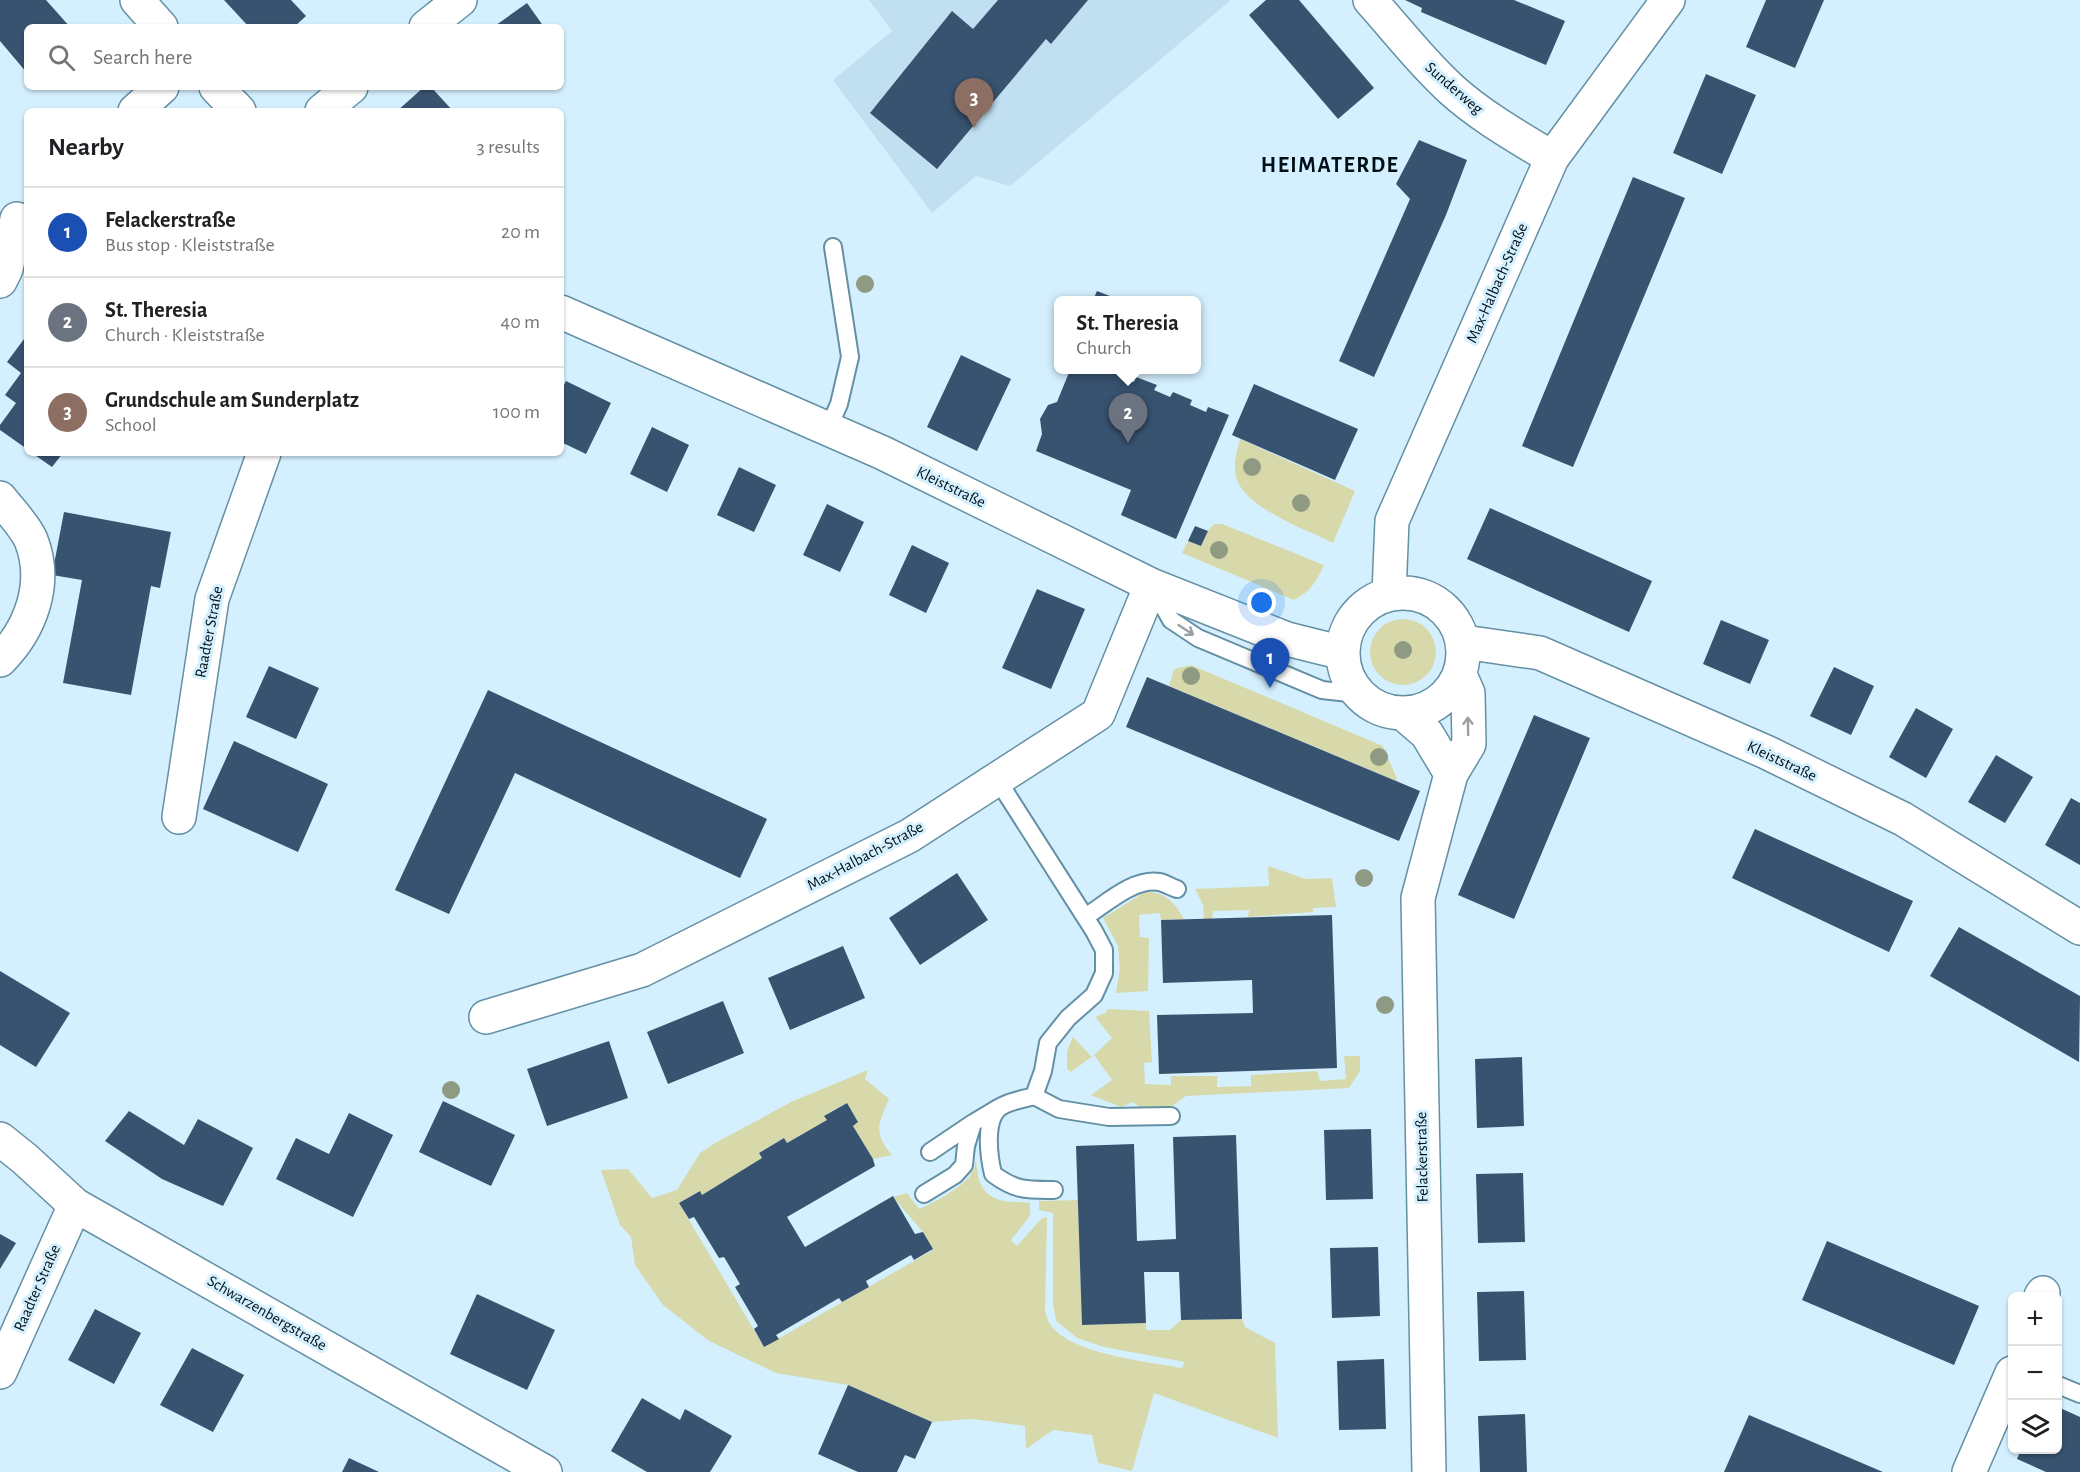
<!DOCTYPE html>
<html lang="en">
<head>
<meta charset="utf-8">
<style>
	body { margin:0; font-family:"Alegreya Sans",sans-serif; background:#f6f6f6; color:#202124 }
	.controls { position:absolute; right:18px; bottom:18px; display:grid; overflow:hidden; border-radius:9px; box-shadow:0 2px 4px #0004 }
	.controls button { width:54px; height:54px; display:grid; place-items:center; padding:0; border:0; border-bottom:2px solid #e0e0e0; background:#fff; color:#202124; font:30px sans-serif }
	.you { position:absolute; left:1262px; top:603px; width:21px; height:21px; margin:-15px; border:4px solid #fff; border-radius:50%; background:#1a73e8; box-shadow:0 0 0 9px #1a73e833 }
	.badge { display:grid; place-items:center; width:39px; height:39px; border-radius:50%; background:#0b8043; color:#fff; font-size:20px; font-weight:700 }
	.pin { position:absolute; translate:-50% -50px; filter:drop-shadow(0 2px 3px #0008) }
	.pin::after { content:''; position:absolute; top:32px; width:21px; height:18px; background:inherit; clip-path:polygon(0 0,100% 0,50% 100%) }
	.popup { position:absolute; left:1054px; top:296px; width:147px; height:78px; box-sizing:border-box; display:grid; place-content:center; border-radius:9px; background:#fff; filter:drop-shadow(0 2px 4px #0005); font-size:20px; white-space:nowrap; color:#757577 }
	.popup b { font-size:22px; color:#202124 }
	.popup::after { content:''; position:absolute; left:50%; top:100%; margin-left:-12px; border:12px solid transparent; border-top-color:#fff }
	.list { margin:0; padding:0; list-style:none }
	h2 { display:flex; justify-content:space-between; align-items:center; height:78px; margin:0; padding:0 24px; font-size:26px }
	h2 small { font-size:20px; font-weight:400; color:#757577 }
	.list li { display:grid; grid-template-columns:39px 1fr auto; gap:18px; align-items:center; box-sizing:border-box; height:90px; padding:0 24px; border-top:2px solid #e0e0e0 }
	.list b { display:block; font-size:22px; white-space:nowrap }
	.list p { margin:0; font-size:20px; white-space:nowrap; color:#757577 }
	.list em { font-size:20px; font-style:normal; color:#757577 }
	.icon { flex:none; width:33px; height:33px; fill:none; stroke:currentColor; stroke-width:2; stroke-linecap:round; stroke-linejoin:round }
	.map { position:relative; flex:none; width:2080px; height:1472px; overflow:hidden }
	.search { position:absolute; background:#fff; box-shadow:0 2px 4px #0004; left:24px; top:24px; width:540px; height:66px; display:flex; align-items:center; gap:15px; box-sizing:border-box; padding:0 21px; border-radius:9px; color:#757577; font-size:22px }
	.panel { position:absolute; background:#fff; box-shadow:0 2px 4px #0004; left:24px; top:108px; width:540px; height:348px; border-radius:9px }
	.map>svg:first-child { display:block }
	.built { fill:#c0dff0 }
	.green { fill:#d7d9ab }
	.building { fill:#385370 }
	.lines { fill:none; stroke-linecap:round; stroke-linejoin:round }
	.lane-casing { stroke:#6490a5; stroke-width:20 }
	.street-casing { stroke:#6490a5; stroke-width:36 }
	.lane { stroke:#fff; stroke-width:16 }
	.street { stroke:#fff; stroke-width:33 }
	.tree { fill:#8e9a81 }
	.oneway { stroke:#999fa2 }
	.labels { text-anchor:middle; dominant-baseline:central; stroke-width:6; stroke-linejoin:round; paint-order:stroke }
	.street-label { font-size:16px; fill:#010e16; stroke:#d4f0fe }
	.district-label { font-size:22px; font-weight:bold; letter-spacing:1.5px; fill:#010e16; stroke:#d4f0fe }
</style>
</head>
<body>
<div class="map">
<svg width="2080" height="1472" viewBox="0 0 2080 1472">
	<rect width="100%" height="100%" fill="#d4f0fe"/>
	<path class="built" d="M869 0H1231L1010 186 976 176 932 213 833 80 892 31Z"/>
	<path class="green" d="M1240 439 1355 491 1333 543C1305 529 1248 509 1237 480 1232 468 1237 451 1240 439Z
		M1214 524H1222L1324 565C1317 581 1310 592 1294 600L1182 553 1188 541 1201 546 1208 531Z
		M1370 652a33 33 0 1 1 66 0a33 33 0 1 1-66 0Z
		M1191 665 1383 746 1397 779V781L1169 686 1174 669Z
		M1268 866 1306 879 1332 878 1336 907 1313 908V912L1248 917 1249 910 1213 911 1212 919H1204L1203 905 1195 889 1269 886Z
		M1145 892C1166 892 1174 902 1184 919L1161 920 1160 913 1139 915 1140 937 1149 938 1148 991 1116 993 1120 969 1118 946 1103 918Z
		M1108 1009 1149 1011 1152 1062 1144 1063 1145 1084 1171 1085V1076H1217V1087L1251 1086V1075L1317 1071 1320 1081 1346 1079 1344 1056H1360V1071L1349 1088 1186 1096 1171 1107 1142 1109 1133 1102 1121 1107 1091 1095 1112 1080 1094 1055 1071 1072 1067 1069V1051L1073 1037 1092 1057 1112 1038 1095 1017 1105 1013Z
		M868 1070 865 1079 889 1099C878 1125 873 1132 892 1155L873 1159 853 1126 858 1122 846 1103 825 1115 827 1120 787 1143 783 1138 759 1153 762 1158 702 1195 699 1191 679 1203 764 1347 933 1250 923 1232 893 1197 907 1193 919 1209C932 1204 965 1186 971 1174 974 1170 975 1165 976 1160 978 1179 979 1193 1000 1200 1008 1203 1020 1201 1030 1203V1216L1011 1240 1017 1246 1041 1219 1047 1217 1045 1311C1046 1315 1048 1321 1050 1324 1069 1354 1149 1362 1182 1368L1185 1362 1104 1347 1077 1338 1056 1321 1053 1304V1213L1039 1210V1201L1078 1200 1082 1325 1146 1323V1330H1170L1181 1320 1242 1319 1245 1327 1275 1343 1278 1438 1154 1393 1132 1471 1098 1463 1092 1435 1053 1430 1026 1449 1025 1426 972 1419 932 1422 848 1385 776 1373 709 1341 663 1305 635 1265 631 1237 620 1225 601 1170 628 1169 652 1198 677 1190 700 1153 717 1142 793 1101Z"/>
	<path class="building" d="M0 0H46L70 27H27V73L0 41Z
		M224 0H291L306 16 294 27H249Z
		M998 0H1088L1051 44 1046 39 937 169 870 113 952 11 973 29Z
		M1266 0H1299L1374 88 1338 119 1249 15Z
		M1405 0H1514L1565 21 1546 65 1421 12 1422 8Z
		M1766 0H1824L1795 68 1746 47Z
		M527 3 544 27H493L499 23Z
		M1706 74 1756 95 1722 174 1673 153Z
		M424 87H431L453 111H397Z
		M1419 140 1467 160 1446 215 1374 377 1339 361 1410 199 1396 184Z
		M1633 177 1685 198 1573 467 1522 446Z
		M1097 291 1120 300H1093Z
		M27 335V449L0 430V425L16 403 5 395 21 373 7 362Z
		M961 355 1011 379 977 451 927 427Z
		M1070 370H1121L1118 376 1134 382 1136 377 1157 385 1154 390 1170 397 1173 392 1192 400 1190 405 1206 412 1208 407 1229 415 1176 539 1121 515 1131 490 1036 451 1042 434 1040 419 1048 405 1057 402Z
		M566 381 611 403 586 454 561 442V391Z
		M1254 384 1358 429 1335 480 1232 435Z
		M652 427 689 445 667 492 630 474Z
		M32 453H63L52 467Z
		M739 467 776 485 754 532 717 515Z
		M827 504 864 522 840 572 803 555Z
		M1490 508 1652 581 1629 632 1467 559Z
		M64 512 171 532 160 588 151 586 131 695 63 683 82 580 52 575Z
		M1195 526 1208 531 1201 546 1188 541Z
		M912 545 949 563 926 613 889 595Z
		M1037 589 1085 609 1051 689 1002 668Z
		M1721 620 1769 640 1750 684 1703 664Z
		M269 666 319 688 296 739 246 717Z
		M1834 667 1874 686 1851 735 1810 716Z
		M1147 677 1420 791 1399 841 1126 727Z
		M488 690 767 819 740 878 515 773 449 914 395 890Z
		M1916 708 1953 729 1926 778 1889 757Z
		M1534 715 1590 738 1514 919 1458 895Z
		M234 741 328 784 298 852 203 809Z
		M1996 755 2033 777 2005 823 1968 802Z
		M2071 798 2080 803V865L2045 845Z
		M1755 829 1913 901 1889 952 1732 878Z
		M957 873 988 920 920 965 889 918Z
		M1332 915 1337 1068 1159 1074 1157 1015 1253 1013 1252 980 1163 983 1161 920Z
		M1959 927 2080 996 2079 1062 1930 976Z
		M843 946 865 998 790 1030 768 978Z
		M0 971 70 1013 36 1067 0 1045Z
		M723 1001 744 1053 668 1084 647 1032Z
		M609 1041 628 1098 547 1126 527 1069Z
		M1522 1057 1524 1126 1477 1128 1475 1059Z
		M443 1101 515 1135 491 1186 419 1152Z
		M847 1103 858 1122 853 1126 873 1159 875 1166 787 1217 805 1247 893 1196 915 1234 923 1232 933 1249 914 1260 911 1255 866 1281 869 1287 842 1302 839 1298 776 1335 779 1339 764 1347 754 1329 758 1326 735 1287 740 1284 724 1257 719 1258 694 1217 689 1219 679 1203 700 1191 702 1195 762 1158 759 1153 784 1138 787 1143 827 1120 824 1116Z
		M129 1111 184 1145 198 1119 253 1148 223 1206 162 1179 105 1141Z
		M349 1113 393 1135 353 1217 276 1179 296 1138 329 1154Z
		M1371 1129 1373 1199 1326 1200 1324 1130Z
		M1236 1135 1242 1319 1181 1320 1179 1272H1144L1146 1323 1082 1325 1076 1146 1134 1144 1137 1241 1176 1239 1173 1137Z
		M1523 1173 1525 1242 1478 1243 1476 1174Z
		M0 1234 16 1243 0 1269Z
		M1827 1241 1979 1306 1954 1365 1802 1300Z
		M1378 1247 1380 1316 1332 1318 1330 1248Z
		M1524 1291 1526 1360 1479 1361 1477 1292Z
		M477 1294 555 1330 527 1390 450 1354Z
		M95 1309 141 1333 114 1384 68 1360Z
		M192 1348 244 1375 213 1432 160 1405Z
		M1384 1359 1386 1429 1339 1430 1337 1361Z
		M848 1385 932 1422 915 1459 905 1455 897 1472H858L818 1454Z
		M642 1398 680 1420 685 1409 732 1436 710 1472H647L611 1451Z
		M2058 1407 2080 1417V1472H2046L2017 1459 2021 1450 2058 1449Z
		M1525 1414 1527 1472H1480L1478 1416Z
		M1749 1415 1883 1472H1724Z
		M349 1458 379 1472H342Z"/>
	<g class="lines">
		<defs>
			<path id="lane" d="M828 429 839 404 850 357 833 247
				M1153 588 1171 620 1198 638 1322 690 1358 694
				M997 779 1094 931 1104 950V973L1094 995 1068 1018 1048 1043 1043 1071 1034 1096
				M1085 917C1106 904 1133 878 1159 882 1165 883 1171 887 1177 889
				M930 1152 973 1123
				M1054 1190C1027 1190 1016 1191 993 1174 989 1157 983 1117 1002 1106 1011 1101 1024 1099 1034 1096L1059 1109 1109 1117 1171 1116
				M924 1194 955 1175 964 1165 966 1146 973 1123 998 1108
				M2058 1385 2080 1394"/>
			<path id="street" d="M137 0 161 27
				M1370 0C1397 30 1422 63 1452 90 1482 117 1518 137 1552 158
				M426 27 460 0
				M216 87 239 111
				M135 111 162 87
				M322 111 351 87
				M0 281 6 269 17 219
				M561 312 883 453 1151 585 1287 639 1343 653
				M0 498C10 511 25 526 31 540 48 583 31 629 0 660
				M1343 653a60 60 0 1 1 120 0a60 60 0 1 1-120 0Z
				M1389 593 1392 521 1552 158 1668 0
				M1464 642 1540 653 1766 752 1903 819 2080 928
				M1405 715 1427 734 1451 774
				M179 817 212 599 264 453
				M486 1017 642 970 909 836 1098 714 1151 585
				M0 1139 25 1159 75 1205 545 1472
				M2041 1296 2043 1293
				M0 1372 75 1205
				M1429 1472 1418 898 1451 774 1469 744 1468 693 1460 675
				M1969 1472 2012 1373"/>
		</defs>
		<use href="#lane" class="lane-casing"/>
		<use href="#street" class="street-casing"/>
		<use href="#lane" class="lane"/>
		<use href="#street" class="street"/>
	</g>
	<g class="tree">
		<circle cx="865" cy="284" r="9"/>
		<circle cx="1252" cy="467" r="9"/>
		<circle cx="1301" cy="503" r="9"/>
		<circle cx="1219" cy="550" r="9"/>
		<circle cx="1403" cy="650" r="9"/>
		<circle cx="1191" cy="676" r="9"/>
		<circle cx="1379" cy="757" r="9"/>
		<circle cx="1364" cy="878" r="9"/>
		<circle cx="1385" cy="1005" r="9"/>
		<circle cx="451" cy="1090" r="9"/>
	</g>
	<defs><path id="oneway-shaft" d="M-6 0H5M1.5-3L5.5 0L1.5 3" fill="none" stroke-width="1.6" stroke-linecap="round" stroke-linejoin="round" transform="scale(1.5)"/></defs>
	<g class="oneway">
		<use href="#oneway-shaft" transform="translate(1186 630) rotate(33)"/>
		<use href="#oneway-shaft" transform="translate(1468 726) rotate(-91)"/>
	</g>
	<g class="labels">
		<g class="street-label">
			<text transform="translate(1454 88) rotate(41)">Sunderweg</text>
			<text transform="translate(1497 283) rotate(-66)">Max-Halbach-Straße</text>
			<text transform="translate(951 487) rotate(26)">Kleiststraße</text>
			<text transform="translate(209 632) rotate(-79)">Raadter Straße</text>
			<text transform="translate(1782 761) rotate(25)">Kleiststraße</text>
			<text transform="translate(865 856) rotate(-28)">Max-Halbach-Straße</text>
			<text transform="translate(1422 1157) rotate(-91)">Felackerstraße</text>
			<text transform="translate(37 1288) rotate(-66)">Raadter Straße</text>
			<text transform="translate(267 1313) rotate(30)">Schwarzenbergstraße</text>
		</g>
		<g class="district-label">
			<text x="1330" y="165">HEIMATERDE</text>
		</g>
	</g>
</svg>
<div class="controls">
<button>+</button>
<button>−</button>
<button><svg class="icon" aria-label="layers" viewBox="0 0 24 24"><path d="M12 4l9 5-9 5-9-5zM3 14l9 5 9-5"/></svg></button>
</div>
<div class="you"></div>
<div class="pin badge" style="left:1270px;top:688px;background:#1a4fb4">1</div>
<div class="pin badge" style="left:1128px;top:443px;background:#6b7280">2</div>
<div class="popup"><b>St. Theresia</b>Church</div>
<div class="pin badge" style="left:974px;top:128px;background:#8d6e63">3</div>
<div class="search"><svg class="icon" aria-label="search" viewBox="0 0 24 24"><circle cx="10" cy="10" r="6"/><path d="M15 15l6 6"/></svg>Search here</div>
<section class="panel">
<h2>Nearby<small>3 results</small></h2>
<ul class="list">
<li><span class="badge" style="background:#1a4fb4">1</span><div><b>Felackerstraße</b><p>Bus stop · Kleiststraße</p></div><em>20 m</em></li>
<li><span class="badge" style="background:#6b7280">2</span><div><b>St. Theresia</b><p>Church · Kleiststraße</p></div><em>40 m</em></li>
<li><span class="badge" style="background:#8d6e63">3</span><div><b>Grundschule am Sunderplatz</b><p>School</p></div><em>100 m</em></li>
</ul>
</section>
</div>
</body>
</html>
